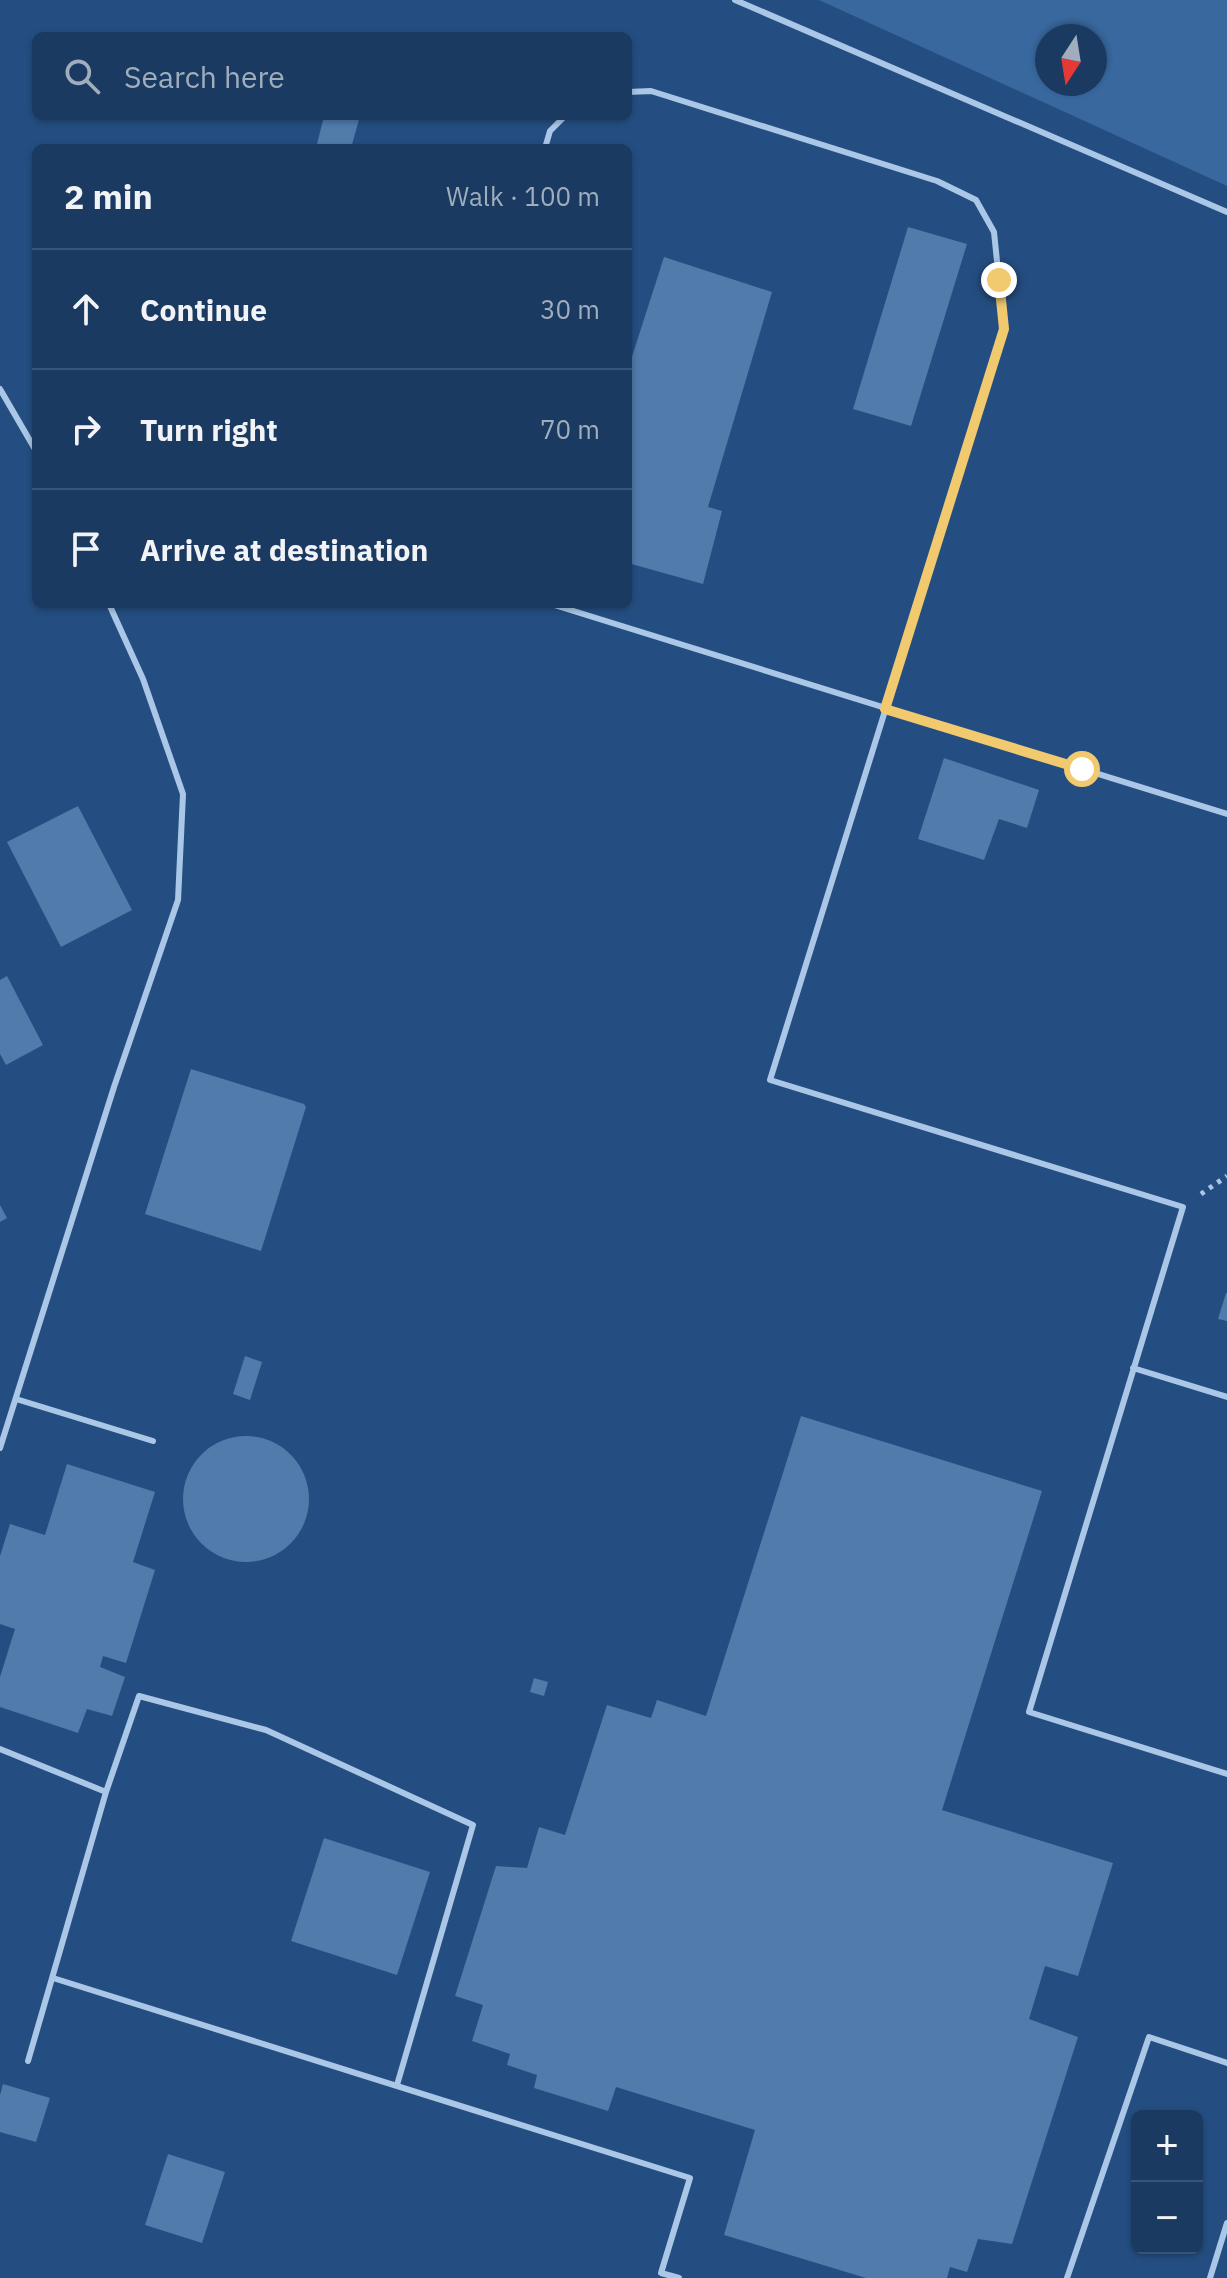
<!DOCTYPE html>
<html lang="en">
<head>
<meta charset="utf-8">
<style>
	body { margin:0; font-family:"IBM Plex Sans",sans-serif; background:#244167; color:#f1f3f6 }
	.controls { position:absolute; right:24px; bottom:24px; display:grid; overflow:hidden; border-radius:12px; box-shadow:0 2px 6px #0004 }
	.controls button { width:72px; height:72px; display:grid; place-items:center; padding:0; border:0; border-bottom:2px solid #395476; background:#1b3a61; color:#f1f3f6; font:40px sans-serif }
	.compass { position:absolute; left:1035px; top:24px; width:72px; height:72px; border-radius:50%; background:#1b3a61; box-shadow:0 2px 6px #0004; rotate:192deg }
	.stop { position:absolute; width:24px; height:24px; margin:-18px; border:6px solid #f1c96e; border-radius:50%; background:#fff }
	.stop.end { background:#f1c96e; border-color:#fff; box-shadow:0 2px 8px #0008 }
	.list { margin:0; padding:0; list-style:none }
	h2 { display:flex; justify-content:space-between; align-items:center; height:104px; margin:0; padding:0 32px; font-size:34px }
	h2 small { font-size:26px; font-weight:400; color:#a0adbd }
	.list li { display:grid; grid-template-columns:52px 1fr auto; gap:24px; align-items:center; box-sizing:border-box; height:120px; padding:0 32px; border-top:2px solid #395476 }
	.list b { display:block; font-size:30px; white-space:nowrap }
	.list em { font-size:26px; font-style:normal; color:#a0adbd }
	.icon { flex:none; width:44px; height:44px; fill:none; stroke:currentColor; stroke-width:2; stroke-linecap:round; stroke-linejoin:round }
	.map { position:relative; flex:none; width:1227px; height:2278px; overflow:hidden }
	.search { position:absolute; background:#1b3a61; box-shadow:0 2px 6px #0004; left:32px; top:32px; width:600px; height:88px; display:flex; align-items:center; gap:20px; box-sizing:border-box; padding:0 28px; border-radius:12px; color:#a0adbd; font-size:30px }
	.panel { position:absolute; background:#1b3a61; box-shadow:0 2px 6px #0004; left:32px; top:144px; width:600px; height:464px; border-radius:12px }
	.map>svg:first-child { display:block }
	.green { fill:#38689e; fill-rule:evenodd }
	.building { fill:#507bab }
	.lines { fill:none; stroke-linecap:round; stroke-linejoin:round }
	.path { stroke:#abc7e7; stroke-width:5; stroke-dasharray:4 6; stroke-linecap:butt }
	.service { stroke:#abc7e7; stroke-width:6 }
	.route { stroke:#f1c96e; stroke-width:10 }
</style>
</head>
<body>
<div class="map">
<svg width="1227" height="2278" viewBox="0 0 1227 2278">
	<rect width="100%" height="100%" fill="#244e81"/>
	<path class="green" d="M819 0H1227V186ZM1047 36H1095V84H1047Z"/>
	<path class="building" d="M324 116H360L351 148H316Z
		M908 227 967 244 911 426 853 409Z
		M664 257 772 292 708 507 722 511 703 584 628 563V369Z
		M944 758 1039 790 1027 828 999 819 984 860 918 839Z
		M78 806 132 910 61 947 7 842Z
		M7 976 43 1045 6 1065 0 1054V980Z
		M191 1069 304 1104 306 1107 261 1251 145 1214Z
		M0 1205 7 1218 0 1222Z
		M1226 1293H1227V1321L1218 1319Z
		M245 1356 262 1362 250 1400 233 1394Z
		M801 1416 1042 1491 942 1810 1113 1863 1078 1976 1045 1966 1029 2019 1078 2037 1012 2244 978 2239 967 2272 950 2267 947 2278H866L724 2235 755 2130 616 2087 608 2111 534 2088 537 2075 507 2065 510 2054 472 2041 483 2005 455 1996 496 1866 527 1868 539 1827 565 1835 607 1705 651 1718 657 1700 706 1716Z
		M183 1499a63 63 0 1 1 126 0a63 63 0 1 1-126 0Z
		M67 1464 155 1492 133 1562 155 1570 126 1663 103 1656 100 1667 125 1677 112 1716 87 1709 78 1733 0 1707V1677L15 1629 0 1624V1556L10 1524 45 1535Z
		M534 1678 548 1682 544 1696 530 1692Z
		M324 1838 430 1872 397 1975 291 1941Z
		M3 2084 50 2098 36 2142 0 2132V2095Z
		M168 2154 225 2172 202 2243 145 2225Z"/>
	<g class="lines">
		<path class="path" d="M1201 1194 1227 1176"/>
		<path class="service" d="M735 0 1227 212
			M628 92 651 91 937 181 976 200 994 232 1004 329 770 1080 1183 1207 1029 1712 1227 1774
			M545 148 550 131 565 116
			M0 389 36 451
			M551 604 1227 814
			M1133 1368 1227 1397
			M16 1399 153 1441
			M0 1448 114 1087 178 900 183 794 143 679 109 604
			M0 1749 106 1792 28 2061
			M106 1792 139 1696 266 1730 473 1825 397 2085
			M53 1978 690 2178 661 2273 679 2278
			M1067 2278 1149 2037 1227 2063
			M1210 2278 1227 2223"/>
	</g>
	<g class="lines">
		<path class="route" d="M999 280 1004 329 885 709 1082 769"/>
	</g>
</svg>
<div class="controls">
<button>+</button>
<button>−</button>
</div>
<svg class="compass" viewBox="-18 -18 36 36"><path d="M0-13l5 13h-10z" fill="#e53935"/><path d="M0 13l5-13h-10z" fill="#a0adbd"/></svg>
<div class="stop" style="left:1082px;top:769px"></div>
<div class="stop end" style="left:999px;top:280px"></div>
<div class="search"><svg class="icon" aria-label="search" viewBox="0 0 24 24"><circle cx="10" cy="10" r="6"/><path d="M15 15l6 6"/></svg>Search here</div>
<section class="panel">
<h2>2 min<small>Walk · 100 m</small></h2>
<ul class="list">
<li><svg class="icon" aria-label="ahead" viewBox="0 0 24 24"><path d="M12 20V5M6 11l6-6 6 6"/></svg><div><b>Continue</b></div><em>30 m</em></li>
<li><svg class="icon" aria-label="right" viewBox="0 0 24 24"><path d="M7 20v-9h11M14 6l5 5-5 5"/></svg><div><b>Turn right</b></div><em>70 m</em></li>
<li><svg class="icon" aria-label="arrive" viewBox="0 0 24 24"><path d="M6 21V4h12l-3 4 3 4H6"/></svg><div><b>Arrive at destination</b></div></li>
</ul>
</section>
</div>
</body>
</html>
